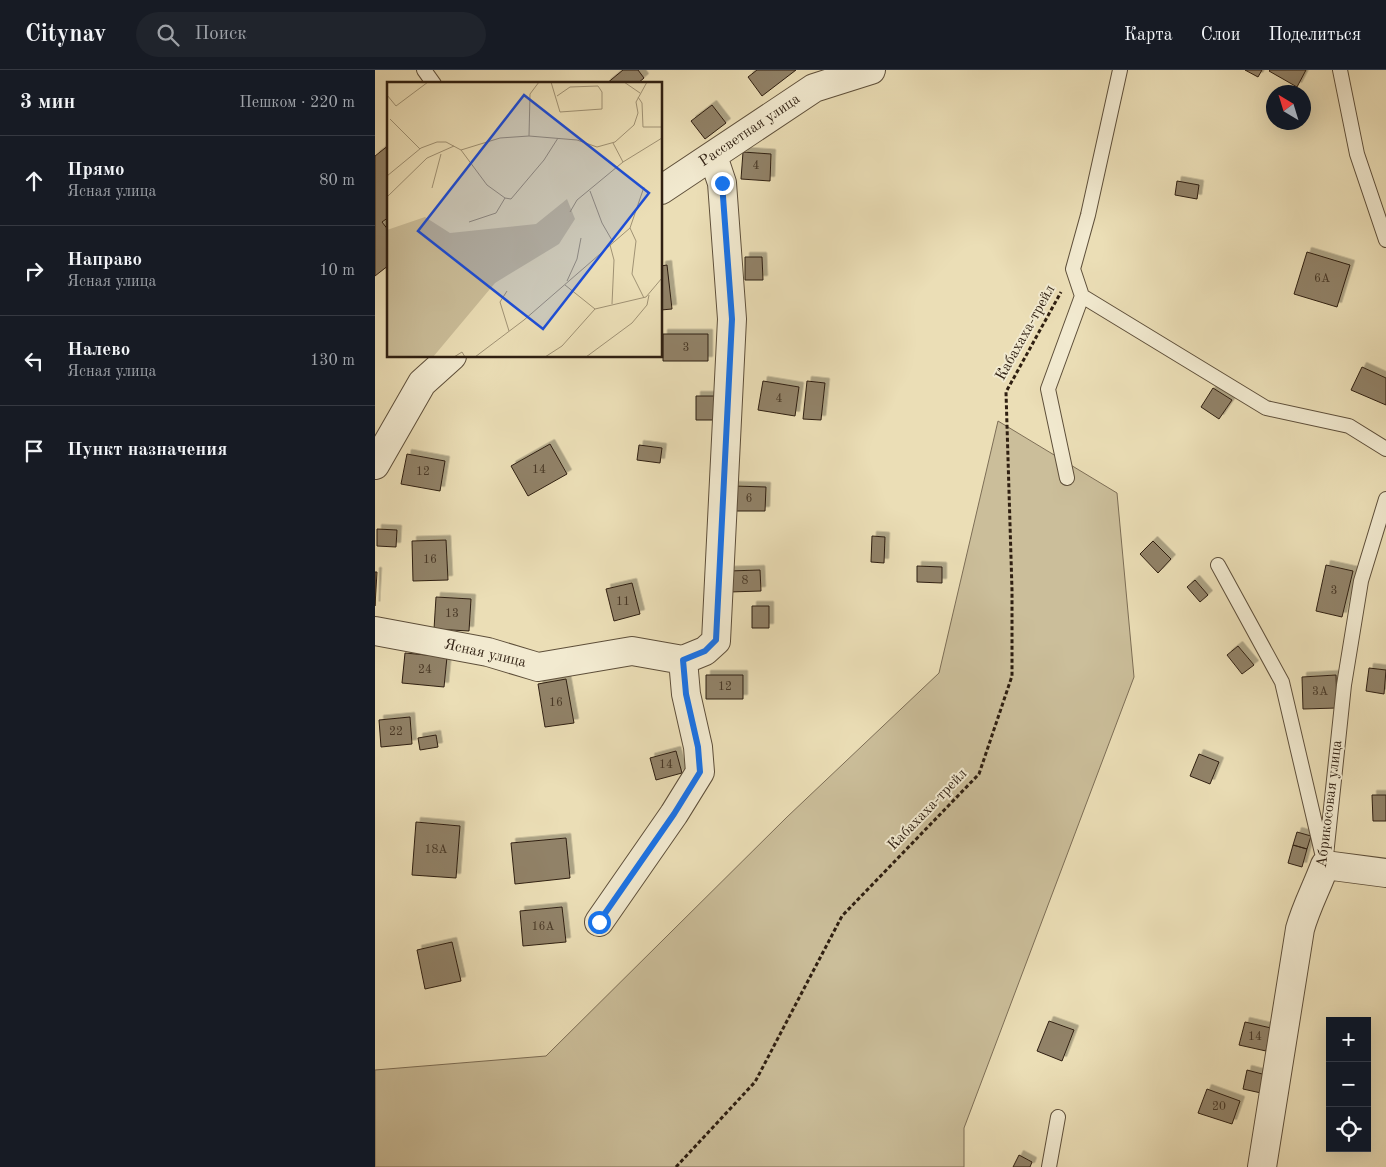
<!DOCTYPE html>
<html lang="ru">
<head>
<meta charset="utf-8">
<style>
	body { margin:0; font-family:"Old Standard TT",serif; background:#20242c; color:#f1f3f6 }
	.controls { position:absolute; right:15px; bottom:15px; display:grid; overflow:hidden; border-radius:0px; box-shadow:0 5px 20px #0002 }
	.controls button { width:45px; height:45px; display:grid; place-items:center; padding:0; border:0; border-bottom:1px solid #363941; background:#171b24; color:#f1f3f6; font:25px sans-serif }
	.compass { position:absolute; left:891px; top:15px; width:45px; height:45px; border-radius:50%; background:#171b24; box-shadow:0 5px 20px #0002; rotate:322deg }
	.stop { position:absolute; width:15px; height:15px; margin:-11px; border:4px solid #1a73e8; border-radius:50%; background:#fff }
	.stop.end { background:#1a73e8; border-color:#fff; box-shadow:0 1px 5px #0008 }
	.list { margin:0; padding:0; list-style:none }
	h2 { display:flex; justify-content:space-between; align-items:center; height:65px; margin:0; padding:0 20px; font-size:21px }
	h2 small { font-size:16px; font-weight:400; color:#9ea1a6 }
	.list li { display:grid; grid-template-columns:32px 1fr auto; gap:15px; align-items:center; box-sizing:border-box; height:90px; padding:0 20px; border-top:1px solid #363941 }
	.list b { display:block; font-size:19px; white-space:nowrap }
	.list p { margin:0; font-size:16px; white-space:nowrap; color:#9ea1a6 }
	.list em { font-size:16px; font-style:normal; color:#9ea1a6 }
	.icon { flex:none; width:28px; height:28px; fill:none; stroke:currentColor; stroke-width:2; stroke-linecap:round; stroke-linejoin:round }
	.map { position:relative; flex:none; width:1011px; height:1097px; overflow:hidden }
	header { display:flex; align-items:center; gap:30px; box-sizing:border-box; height:70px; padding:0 25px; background:#171b24; border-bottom:1px solid #363941 }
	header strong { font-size:24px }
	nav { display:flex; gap:28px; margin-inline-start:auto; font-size:18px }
	.search { width:350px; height:45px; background:#20242c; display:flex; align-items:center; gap:12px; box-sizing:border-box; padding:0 18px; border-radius:28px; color:#9ea1a6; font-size:19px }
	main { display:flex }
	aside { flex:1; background:#171b24 }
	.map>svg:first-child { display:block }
	.green { fill:#cbbe9a; stroke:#7d6e56 }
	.building { fill:#918267; stroke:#2f1f11; filter:url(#shadow) }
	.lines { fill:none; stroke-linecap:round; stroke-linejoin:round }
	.lane-casing { stroke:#5e4f3a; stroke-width:16 }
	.street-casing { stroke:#5e4f3a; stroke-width:30 }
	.path { stroke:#2f1f11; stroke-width:3; stroke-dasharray:4 2.5; stroke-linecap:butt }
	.lane { stroke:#f2ead0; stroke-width:14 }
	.street { stroke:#f2ead0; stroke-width:28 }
	.route { stroke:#1a73e8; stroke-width:6 }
	.labels { text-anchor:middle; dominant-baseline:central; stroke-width:4; stroke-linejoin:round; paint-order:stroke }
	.number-label { font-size:12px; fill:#483826 }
	.street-label { font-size:15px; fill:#2f1f11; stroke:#f2ead0 }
	.inset-road { fill:none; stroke:#a09274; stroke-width:1 }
	.view { fill:#1d4ed8; fill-opacity:0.15; stroke:#1d4ed8; stroke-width:2.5 }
	.inset-edge { fill:none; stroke:#2f1f11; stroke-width:2.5 }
</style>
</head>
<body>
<header>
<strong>Citynav</strong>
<div class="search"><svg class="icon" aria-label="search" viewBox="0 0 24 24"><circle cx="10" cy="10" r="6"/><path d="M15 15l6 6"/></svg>Поиск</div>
<nav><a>Карта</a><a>Слои</a><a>Поделиться</a></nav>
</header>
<main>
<aside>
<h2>3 мин<small>Пешком · 220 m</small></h2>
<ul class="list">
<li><svg class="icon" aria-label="ahead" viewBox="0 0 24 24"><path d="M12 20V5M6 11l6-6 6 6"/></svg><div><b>Прямо</b><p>Ясная улица</p></div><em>80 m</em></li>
<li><svg class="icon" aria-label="right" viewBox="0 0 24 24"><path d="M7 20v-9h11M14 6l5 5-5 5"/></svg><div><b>Направо</b><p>Ясная улица</p></div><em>10 m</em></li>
<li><svg class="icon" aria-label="left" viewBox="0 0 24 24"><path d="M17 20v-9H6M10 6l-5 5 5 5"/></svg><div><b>Налево</b><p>Ясная улица</p></div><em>130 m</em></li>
<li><svg class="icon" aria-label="arrive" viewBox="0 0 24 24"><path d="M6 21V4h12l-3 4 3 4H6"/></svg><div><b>Пункт назначения</b></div></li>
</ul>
</aside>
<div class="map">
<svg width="1011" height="1097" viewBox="0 0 1011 1097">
	<defs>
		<filter id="shadow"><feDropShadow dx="4.5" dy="-4.5" stdDeviation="0" flood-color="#0004"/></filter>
	</defs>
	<rect width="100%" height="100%" fill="#ebdeb6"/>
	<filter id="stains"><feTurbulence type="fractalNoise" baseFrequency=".004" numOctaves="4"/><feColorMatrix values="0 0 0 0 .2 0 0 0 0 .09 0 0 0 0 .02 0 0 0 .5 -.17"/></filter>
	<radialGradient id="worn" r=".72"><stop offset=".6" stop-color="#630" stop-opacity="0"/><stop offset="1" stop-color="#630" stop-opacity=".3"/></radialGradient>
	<path class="green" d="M623 351 742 423 759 607 589 1058V1097H0V1000L171 986 412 747 564 603Z"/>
	<path class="building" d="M248 0H263L269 8 262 14H231Z
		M382 0H421L387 26 373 7Z
		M870 0H887L883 7Z
		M895 0H931L922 17 894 1Z
		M337 35 351 53 330 69 316 51Z
		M14 75V147L7 152 14 161V195L0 206V86Z
		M368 82 396 84 395 111 366 109Z
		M802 111 824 115 822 129 800 125Z
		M932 182 975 195 962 237 919 224Z
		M370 187H387L388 210H370Z
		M292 195 297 239 286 240V196Z
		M288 264H333V291H288Z
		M987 297 1011 308V335L976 320Z
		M388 311 424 317 420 346 383 340Z
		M432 311 450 313 446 350 428 349Z
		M838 318 857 330 844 349 826 337Z
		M321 326H344V350H321Z
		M175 374 192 404 153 426 136 396Z
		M264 375 287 378 285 393 262 390Z
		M32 384 70 391 65 421 26 414Z
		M359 416 391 417 390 441H358Z
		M2 459 22 460 21 477 2 476Z
		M497 466 510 467 509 493 496 492Z
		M71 470 73 510 38 511 37 471Z
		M778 471 796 489 783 503 765 484Z
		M951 495 978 501 967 547 941 541Z
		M542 496 567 497V513L542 512Z
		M385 500 386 521 354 522 353 501Z
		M0 502H2L0 536Z
		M820 510 833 525 825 532 812 517Z
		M257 513 265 544 239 551 231 519Z
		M61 527 96 529 94 561 59 559Z
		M377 536H394V558H377Z
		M863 576 879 595 867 604 852 585Z
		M30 583 72 587 69 617 27 613Z
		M994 598 1011 600 1009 624 991 621Z
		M331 605H368V629H331Z
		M961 605 962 638 928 639 927 607Z
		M191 609 199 653 170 657 163 614Z
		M35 647 37 674 6 677 4 650Z
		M61 665 63 677 45 680 43 668Z
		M301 681 307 703 281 710 275 688Z
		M824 684 844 692 835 714 815 706Z
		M997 725H1011V751H998Z
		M41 752 85 756 81 808 37 805Z
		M922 762 936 766 932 779 918 775Z
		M191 768 195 808 140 814 136 773Z
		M918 775 932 779 927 797 913 793Z
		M187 837 191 872 148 876 145 841Z
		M77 872 86 911 50 919 42 880Z
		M674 951 699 960 687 991 662 981Z
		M870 952 896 958 891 981 864 975Z
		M872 1000 891 1005 886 1023 868 1019Z
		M832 1019 865 1031 857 1054 823 1043Z
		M644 1085 657 1092 655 1097H638Z"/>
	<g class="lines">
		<defs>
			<path id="lane" d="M49 0 59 14
				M965 0 982 84 1011 170
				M707 226 891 338 974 356 1011 379
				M692 408 673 319 707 226 698 199 713 145 745 0
				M843 495 907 612 947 783
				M950 795 969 615 986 511 1011 429
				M674 1097 683 1047"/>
			<path id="street" d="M286 120 439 18 496 0
				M0 395 47 313 77 286
				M0 561 113 582 163 597 257 581 308 590
				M224 852 299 744 325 702 323 677 311 624 308 590 330 581 341 571 357 249 347 113 338 86
				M887 1097 925 859C931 837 942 817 950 795L1011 803"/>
		</defs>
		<use href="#lane" class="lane-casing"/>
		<use href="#street" class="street-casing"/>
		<path class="path" d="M301 1097 380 1012 467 846 604 704 637 606V520L631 322 686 222"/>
		<use href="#lane" class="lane"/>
		<use href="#street" class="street"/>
	</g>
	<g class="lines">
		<path class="route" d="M224 852 299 744 325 702 323 677 311 624 308 590 330 581 341 570 357 249 347 113"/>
	</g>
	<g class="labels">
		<g class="number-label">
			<text x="381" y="96">4</text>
			<text x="947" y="209">6А</text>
			<text x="311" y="278">3</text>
			<text x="404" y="329">4</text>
			<text x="164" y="400">14</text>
			<text x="48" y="402">12</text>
			<text x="374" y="429">6</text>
			<text x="55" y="490">16</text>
			<text x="370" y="511">8</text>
			<text x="959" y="521">3</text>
			<text x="248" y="532">11</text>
			<text x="77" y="544">13</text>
			<text x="50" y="600">24</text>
			<text x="350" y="617">12</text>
			<text x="945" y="622">3А</text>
			<text x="181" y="633">16</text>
			<text x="21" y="662">22</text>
			<text x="291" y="695">14</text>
			<text x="61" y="780">18А</text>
			<text x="168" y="857">16А</text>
			<text x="880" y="967">14</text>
			<text x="844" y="1037">20</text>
		</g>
		<g class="street-label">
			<text transform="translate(375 61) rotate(-34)">Рассветная улица</text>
			<text transform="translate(651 263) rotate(-61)">Кабахаха-трейл</text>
			<text transform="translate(110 584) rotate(13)">Ясная улица</text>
			<text transform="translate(955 734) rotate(-83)">Абрикосовая улица</text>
			<text transform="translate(553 740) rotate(-46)">Кабахаха-трейл</text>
		</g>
	</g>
	<g transform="translate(12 12)">
		<rect width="275" height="275" fill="#ebdeb6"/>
		<path d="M180 117 188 137 172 162 108 201 46 275H0V148L38 135 63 151 149 142Z" fill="#cbbe9a"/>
		<path class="inset-road" d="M164 0 173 30 215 27V10L211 4 183 5 170 14M237 0 253 11M0 13 9 24 41 0M251 15 255 21 256 45H275M3 37 33 67M142 54 143 12 152 0M74 68 100 103 118 116M236 80 275 56M0 94 34 66 50 60H59L74 68 113 56 142 54 190 58 210 65 228 60 247 43 251 31 249 20 260 0M45 106 54 72M203 109 215 141 226 160M0 115 40 76 67 64M183 130 190 118 236 80 226 61M82 140 109 131 118 116 124 117 157 78 171 56M243 146 249 159 245 192 257 216M223 163 227 178 225 222M180 199 190 177 194 156M178 203 208 227M120 209 113 220 122 249M67 275 75 270 78 275M88 275 137 238 243 146 257 105M158 275 175 264 208 227 259 215 275 196M199 275 245 241 260 223 262 213"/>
		<path class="view" d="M137 13 262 111 156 247 31 149Z"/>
		<rect width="275" height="275" class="inset-edge"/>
	</g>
	<rect width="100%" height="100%" filter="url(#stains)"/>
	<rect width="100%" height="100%" fill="url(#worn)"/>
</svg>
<div class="controls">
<button>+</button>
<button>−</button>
<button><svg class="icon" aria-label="locate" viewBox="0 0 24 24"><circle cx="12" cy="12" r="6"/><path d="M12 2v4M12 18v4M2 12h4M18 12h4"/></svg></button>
</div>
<svg class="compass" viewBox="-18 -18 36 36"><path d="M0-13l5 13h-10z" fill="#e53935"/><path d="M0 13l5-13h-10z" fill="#9ea1a6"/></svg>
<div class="stop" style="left:224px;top:852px"></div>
<div class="stop end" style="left:347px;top:113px"></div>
</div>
</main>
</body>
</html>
